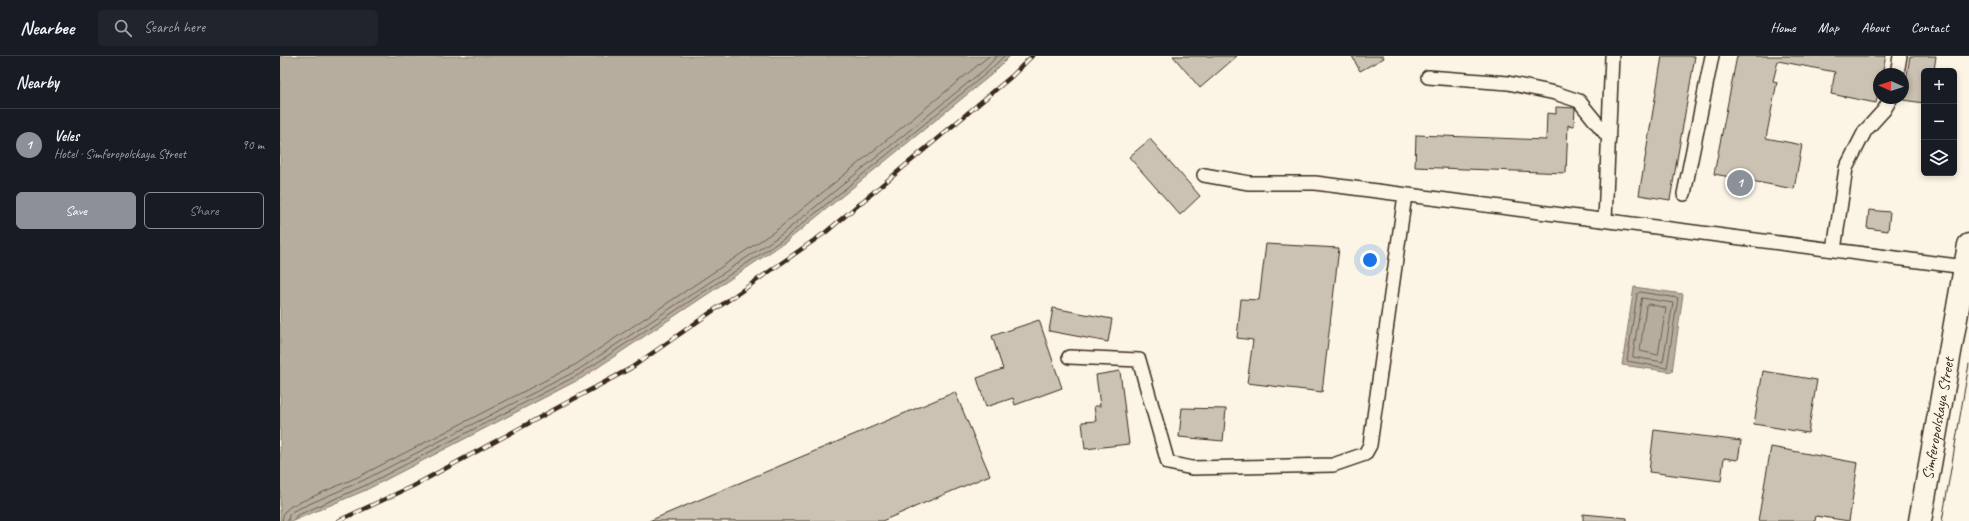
<!DOCTYPE html>
<html lang="en">
<head>
<meta charset="utf-8">
<style>
	body { margin:0; font-family:Caveat,sans-serif; background:#20242c; color:#f1f3f6 }
	.controls { position:absolute; right:12px; top:12px; display:grid; overflow:hidden; border-radius:6px; box-shadow:0 2px 6px #0003 }
	.controls button { width:36px; height:36px; display:grid; place-items:center; padding:0; border:0; border-bottom:1px solid #363941; background:#171b24; color:#f1f3f6; font:20px sans-serif }
	.compass { position:absolute; left:1593px; top:12px; width:36px; height:36px; border-radius:50%; background:#171b24; box-shadow:0 2px 6px #0003; rotate:273deg }
	.you { position:absolute; left:1090px; top:204px; width:14px; height:14px; margin:-10px; border:3px solid #fff; border-radius:50%; background:#1a73e8; box-shadow:0 0 0 6px #1a73e833 }
	.badge { display:grid; place-items:center; width:26px; height:26px; border-radius:50%; background:#8c9099; color:#fff; font-size:13px; font-weight:700 }
	.pin { position:absolute; translate:-50% -50%; border:2px solid #fff; box-shadow:0 1px 4px #0006 }
	.list { margin:0; padding:0; list-style:none }
	h2 { display:flex; justify-content:space-between; align-items:center; height:52px; margin:0; padding:0 16px; font-size:17px }
	h2 small { font-size:13px; font-weight:400; color:#9ea1a6 }
	.list li { display:grid; grid-template-columns:26px 1fr auto; gap:12px; align-items:center; box-sizing:border-box; height:72px; padding:0 16px; border-top:1px solid #363941 }
	.list b { display:block; font-size:15px; white-space:nowrap }
	.list p { margin:0; font-size:13px; white-space:nowrap; color:#9ea1a6 }
	.list em { font-size:13px; font-style:normal; color:#9ea1a6 }
	.actions { display:flex; gap:8px; padding:12px 16px }
	.actions a { flex:1; padding:9px 0; border:1px solid #8c9099; border-radius:6px; text-align:center; font-size:14px; color:#8c9099 }
	.actions .main { background:#8c9099; color:#fff }
	.icon { flex:none; width:22px; height:22px; fill:none; stroke:currentColor; stroke-width:2; stroke-linecap:round; stroke-linejoin:round }
	.map { position:relative; flex:none; width:1689px; height:465px; overflow:hidden }
	header { display:flex; align-items:center; gap:24px; box-sizing:border-box; height:56px; padding:0 20px; background:#171b24; border-bottom:1px solid #363941 }
	header strong { font-size:19px }
	nav { display:flex; gap:22px; margin-inline-start:auto; font-size:14px }
	.search { width:280px; height:36px; background:#20242c; display:flex; align-items:center; gap:10px; box-sizing:border-box; padding:0 14px; border-radius:6px; color:#9ea1a6; font-size:15px }
	main { display:flex }
	aside { flex:1; background:#171b24 }
	.map>svg:first-child { display:block }
	.water { fill:#b7ad9e; stroke:#85796b }
	.lines { fill:none; stroke-linecap:round; stroke-linejoin:round }
	.shore { stroke:#6d5e51; stroke-width:1 }
	.building { fill:#ccc2b3; stroke:#3b2a1e }
	.service-casing { stroke:#3b2a1e; stroke-width:16 }
	.minor-casing { stroke:#3b2a1e; stroke-width:25 }
	.service { stroke:#fcf5e5; stroke-width:13 }
	.minor { stroke:#fcf5e5; stroke-width:22 }
	.tram { stroke:#3b2a1e; stroke-width:1 }
	.rail-casing { stroke:#3b2a1e; stroke-width:4.5 }
	.rail { stroke:#fcf5e5; stroke-width:3; stroke-dasharray:9; stroke-linecap:butt }
	.labels { text-anchor:middle; dominant-baseline:central; stroke-width:3; stroke-linejoin:round; paint-order:stroke }
	.street-label { font-size:16px; fill:#3b2a1e; stroke:#fcf5e5 }
</style>
</head>
<body>
<header>
<strong>Nearbee</strong>
<div class="search"><svg class="icon" aria-label="search" viewBox="0 0 24 24"><circle cx="10" cy="10" r="6"/><path d="M15 15l6 6"/></svg>Search here</div>
<nav><a>Home</a><a>Map</a><a>About</a><a>Contact</a></nav>
</header>
<main>
<aside>
<h2>Nearby<small></small></h2>
<ul class="list">
<li><span class="badge">1</span><div><b>Veles</b><p>Hotel · Simferopolskaya Street</p></div><em>90 m</em></li>
</ul>
<div class="actions"><a class="main">Save</a><a>Share</a></div>
</aside>
<div class="map">
<svg width="1689" height="465" viewBox="0 0 1689 465">
	<rect width="100%" height="100%" fill="#fcf5e5"/>
	<filter id="ink" filterUnits="userSpaceOnUse"><feTurbulence type="fractalNoise" baseFrequency=".025" numOctaves="2"/><feDisplacementMap in="SourceGraphic" scale="8" xChannelSelector="R" yChannelSelector="G"/><feConvolveMatrix kernelMatrix="1 2 1 2 8 2 1 2 1" color-interpolation-filters="sRGB"/></filter>
	<g filter="url(#ink)">
		<path class="water" d="M0 0H730L711 19 507 185 302 322 86 434 13 465H0Z
			M1354 231 1403 238 1392 316 1342 309Z"/>
		<g class="lines">
			<path class="shore" d="M1360 236 1398 242 1387 312 1347 305 1357 238Z
				M1362 242 1393 247 1383 306 1353 301Z
				M1369 248 1386 252 1378 299 1360 295 1366 250Z
				M2 465 4 456 11 450 80 420 295 309 498 173 709 0
				M8 465 9 459 13 455 82 425 298 314 502 178 705 13 717 0
				M13 465 16 460 84 430 300 318 505 182 708 16 724 0"/>
		</g>
		<path class="building" d="M893 0H957L920 32Z
			M1072 0H1103L1104 2 1080 15Z
			M1382 0H1415L1390 144 1359 139Z
			M1457 0H1606L1602 18H1599V33L1596 47 1551 38 1555 16 1498 5 1493 25 1497 26 1486 82 1522 89 1514 133 1434 118Z
			M1630 0H1656L1654 15H1644V47L1623 44Z
			M1276 51 1295 52 1294 70 1288 69 1286 117 1135 111 1136 79 1266 84 1267 57 1276 58Z
			M870 83 920 140 900 159 849 101Z
			M1589 154 1610 156 1608 175 1587 172Z
			M986 188 1059 192 1042 336 967 327 973 284 957 282 961 243 979 244Z
			M773 252 832 263 828 286 769 275Z
			M759 264 782 332 735 349 733 342 706 351 697 322 723 313 712 280Z
			M840 315 849 388 805 393 802 366 816 365 814 350H820L816 319Z
			M1483 315 1537 324 1528 377 1474 368Z
			M675 336 710 419 602 465H369Z
			M902 352 946 353 943 385 899 381Z
			M1374 374 1461 385 1458 404 1444 402 1441 425 1369 416Z
			M1491 391 1578 407 1569 465 1536 460 1535 465H1478Z
			M1303 458 1347 462V465H1303Z"/>
		<g class="lines">
			<defs>
				<path id="service" d="M1617 18 1620 0
					M1148 21 1228 27 1275 37 1299 45 1329 82
					M924 119 969 127H1035L1685 211
					M1404 138 1432 0
					M1325 164 1332 0
					M1554 194 1566 112 1585 75 1604 54 1611 42
					M789 301 859 304 888 407 912 412 1053 409 1085 398 1090 389 1125 139"/>
				<g id="minor">
					<path id="s1" d="M1640 465 1689 189"/>
				</g>
			</defs>
			<use href="#service" class="service-casing"/>
			<use href="#minor" class="minor-casing"/>
			<use href="#service" class="service"/>
			<use href="#minor" class="minor"/>
			<path class="tram" d="M1662 465 1689 308"/>
			<defs>
				<path id="rail" d="M58 465 133 430 351 312 546 176 732 20 752 0"/>
			</defs>
			<use href="#rail" class="rail-casing"/>
			<use href="#rail" class="rail"/>
		</g>
	</g>
	<g class="labels">
		<g class="street-label">
			<text stroke="none"><textPath href="#s1" startOffset="104">Simferopolskaya Street</textPath></text>
		</g>
	</g>
</svg>
<div class="controls">
<button>+</button>
<button>−</button>
<button><svg class="icon" aria-label="layers" viewBox="0 0 24 24"><path d="M12 4l9 5-9 5-9-5zM3 14l9 5 9-5"/></svg></button>
</div>
<svg class="compass" viewBox="-18 -18 36 36"><path d="M0-13l5 13h-10z" fill="#e53935"/><path d="M0 13l5-13h-10z" fill="#9ea1a6"/></svg>
<div class="you"></div>
<div class="pin badge" style="left:1460px;top:127px">1</div>
</div>
</main>
</body>
</html>
